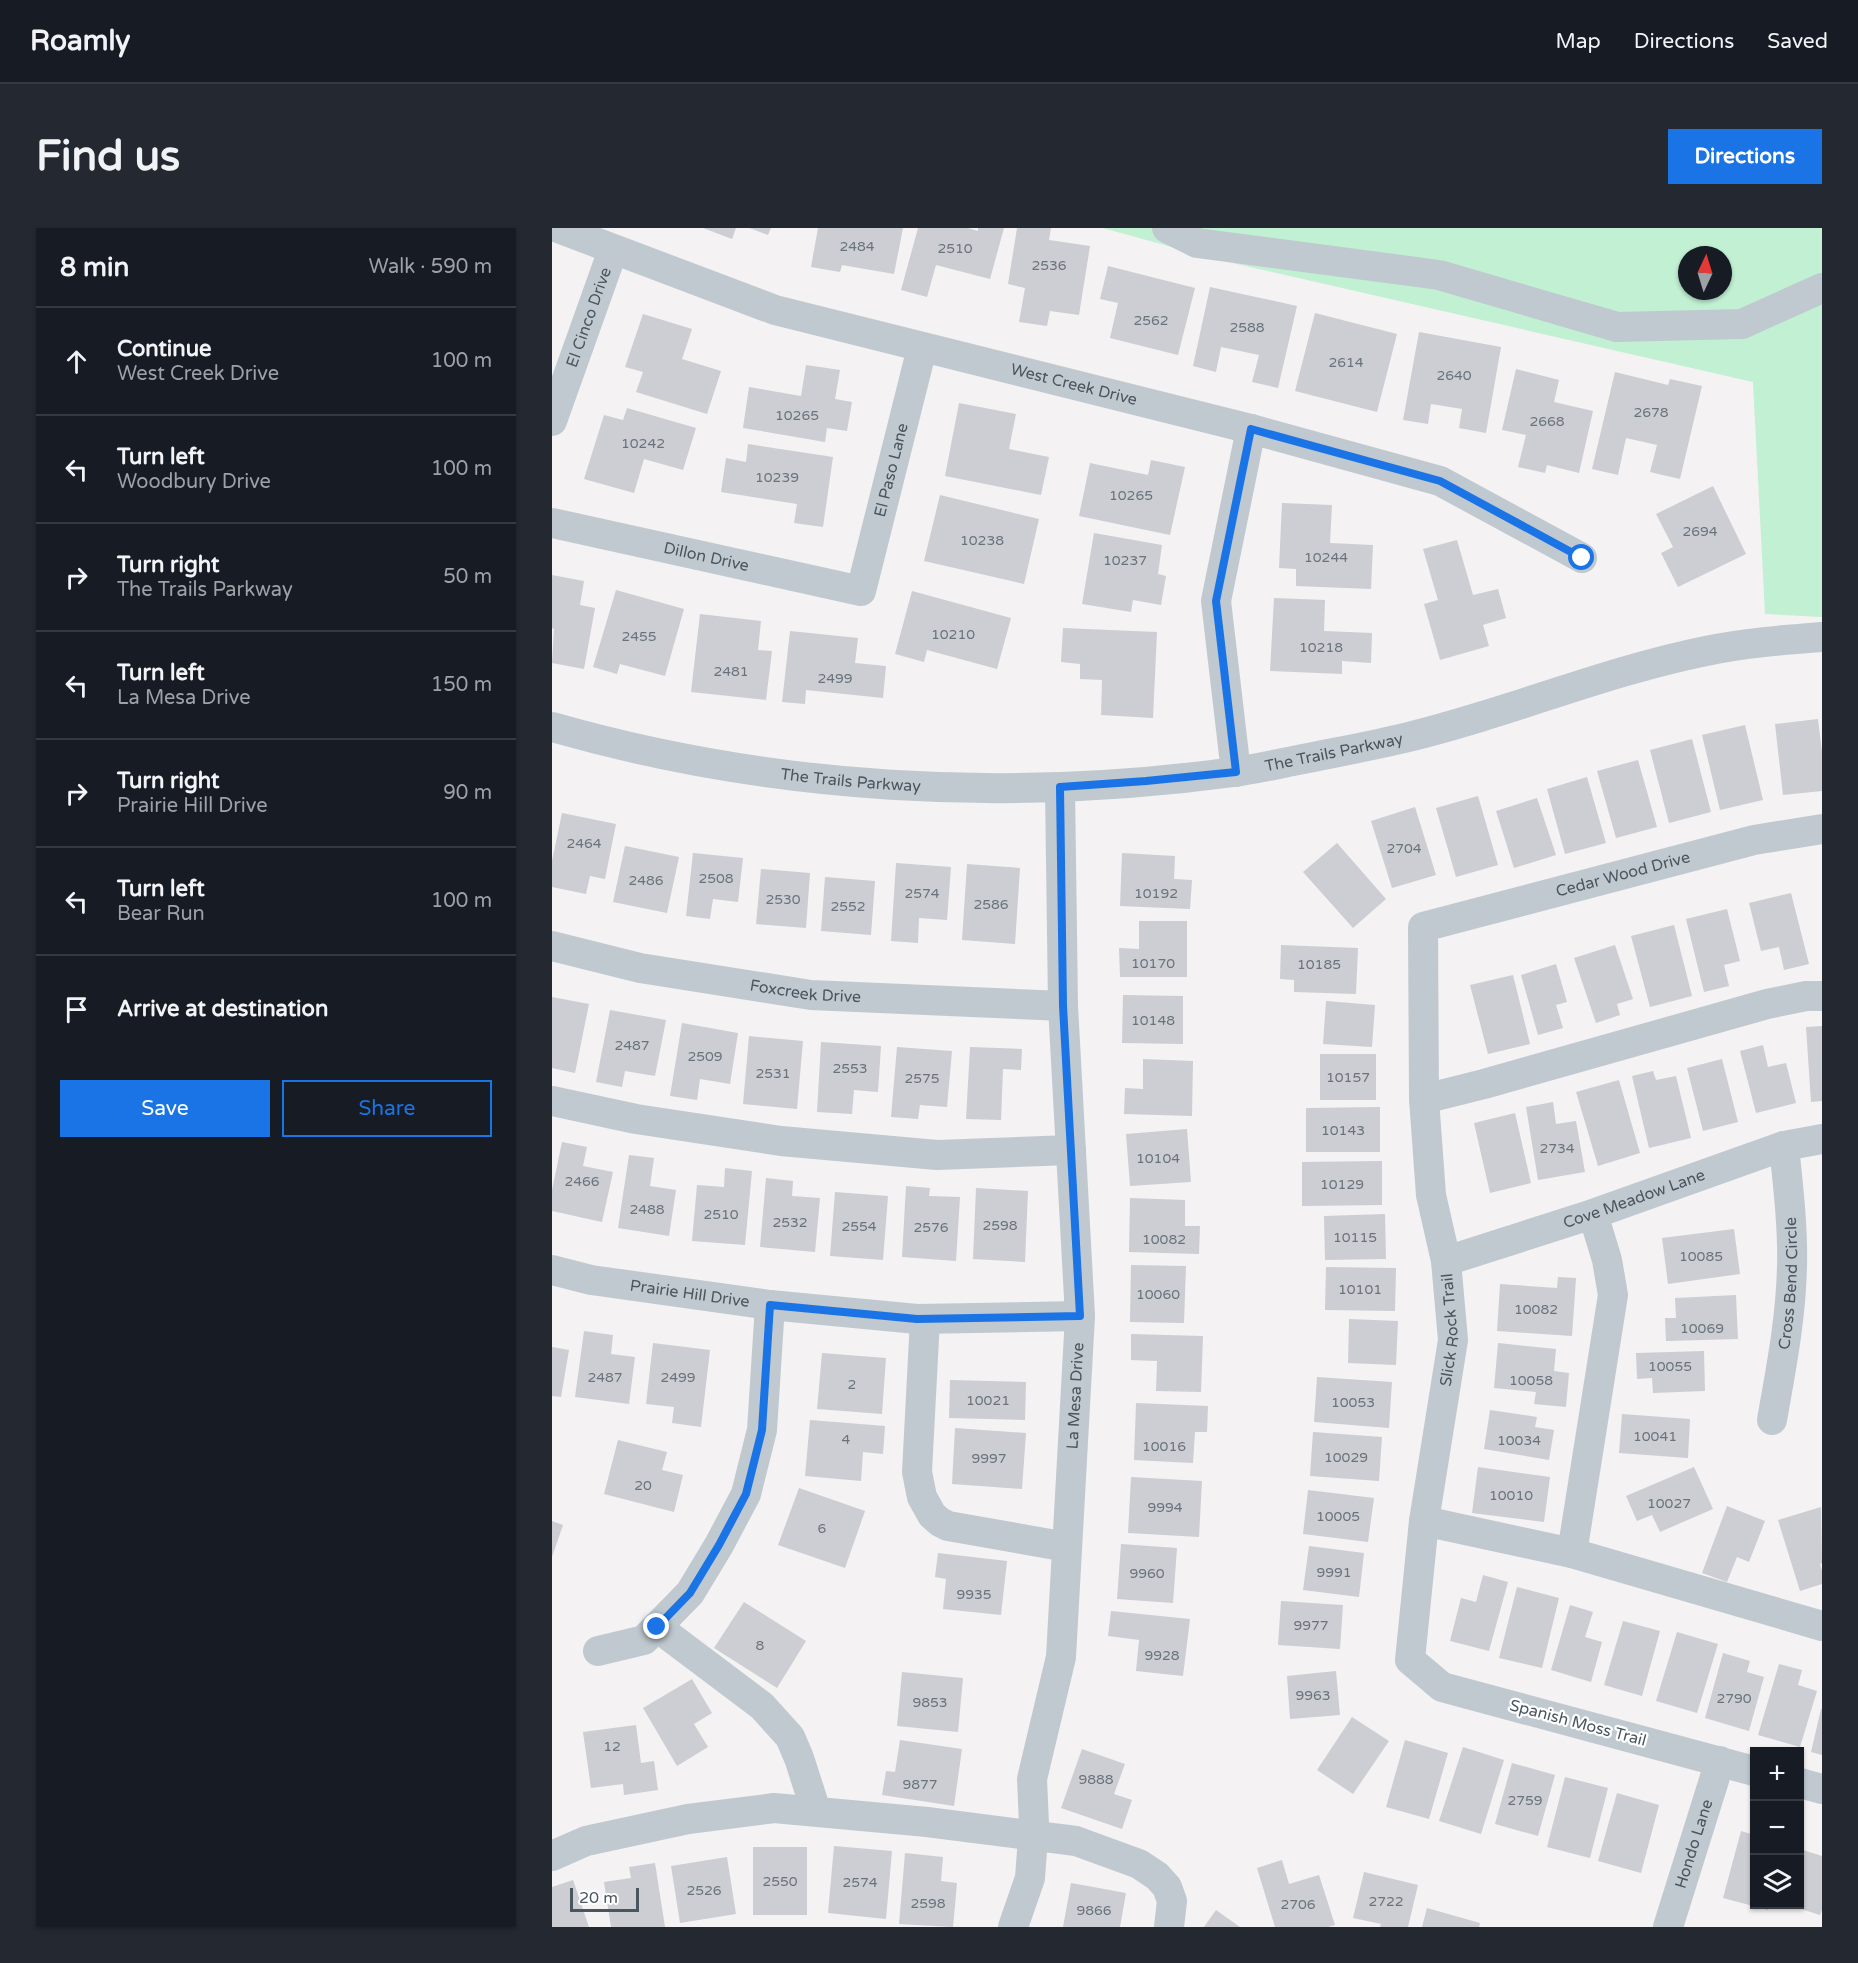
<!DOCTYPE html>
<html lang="en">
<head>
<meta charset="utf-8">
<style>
	body { margin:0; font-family:"Varela Round",sans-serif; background:#242831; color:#f1f3f6 }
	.controls { position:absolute; right:18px; bottom:18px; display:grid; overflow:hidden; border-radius:0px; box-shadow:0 2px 4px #0004 }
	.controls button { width:54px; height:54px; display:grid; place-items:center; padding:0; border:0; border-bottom:2px solid #363941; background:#171b24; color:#f1f3f6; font:30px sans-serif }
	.compass { position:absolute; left:1126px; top:18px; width:54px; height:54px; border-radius:50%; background:#171b24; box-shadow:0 2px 4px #0004; rotate:4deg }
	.scale { position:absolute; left:18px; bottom:15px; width:69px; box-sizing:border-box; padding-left:6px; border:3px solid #49555f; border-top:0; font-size:16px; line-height:21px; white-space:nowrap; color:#49555f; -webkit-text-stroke:4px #fff; paint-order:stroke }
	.stop { position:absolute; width:18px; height:18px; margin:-14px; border:4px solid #1b74e5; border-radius:50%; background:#fff }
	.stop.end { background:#1b74e5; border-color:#fff; box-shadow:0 2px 6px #0008 }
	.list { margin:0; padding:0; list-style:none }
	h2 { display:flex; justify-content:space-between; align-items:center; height:78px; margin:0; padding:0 24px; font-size:26px }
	h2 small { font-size:20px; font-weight:400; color:#9ea1a6 }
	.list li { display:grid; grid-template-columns:39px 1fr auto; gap:18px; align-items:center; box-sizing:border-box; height:108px; padding:0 24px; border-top:2px solid #363941 }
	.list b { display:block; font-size:22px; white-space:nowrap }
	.list p { margin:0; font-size:20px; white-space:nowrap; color:#9ea1a6 }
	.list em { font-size:20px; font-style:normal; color:#9ea1a6 }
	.actions { display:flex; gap:12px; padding:18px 24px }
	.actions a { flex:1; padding:14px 0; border:2px solid #1b74e5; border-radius:0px; text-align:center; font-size:21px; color:#1b74e5 }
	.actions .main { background:#1b74e5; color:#fff }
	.icon { flex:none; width:33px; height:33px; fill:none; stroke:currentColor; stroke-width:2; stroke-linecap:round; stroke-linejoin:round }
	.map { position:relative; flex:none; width:1270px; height:1699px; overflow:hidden; border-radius:0px }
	header { display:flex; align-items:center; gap:36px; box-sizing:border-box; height:84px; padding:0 30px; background:#171b24; border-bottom:2px solid #363941 }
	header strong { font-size:28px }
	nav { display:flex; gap:33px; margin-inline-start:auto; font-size:21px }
	.intro { display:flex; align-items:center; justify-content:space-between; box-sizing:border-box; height:144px; padding:0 36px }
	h1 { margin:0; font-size:42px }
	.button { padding:15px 27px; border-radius:0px; background:#1b74e5; color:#fff; font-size:21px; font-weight:700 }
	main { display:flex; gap:36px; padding:0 36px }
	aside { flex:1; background:#171b24; border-radius:0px; box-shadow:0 2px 4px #0004 }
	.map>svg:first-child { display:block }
	.green { fill:#c1f0d3; fill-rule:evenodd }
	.building { fill:#ccced4 }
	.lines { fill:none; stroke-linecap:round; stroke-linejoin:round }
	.minor { stroke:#c0c9d0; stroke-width:30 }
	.route { stroke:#1b74e5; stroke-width:8 }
	.labels { text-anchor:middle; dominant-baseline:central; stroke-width:4.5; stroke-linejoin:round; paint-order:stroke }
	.number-label { font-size:14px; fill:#6a737c }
	.street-label { font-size:16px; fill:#49555f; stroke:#fff }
</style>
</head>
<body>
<header>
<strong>Roamly</strong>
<nav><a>Map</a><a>Directions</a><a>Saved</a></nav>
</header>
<div class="intro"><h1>Find us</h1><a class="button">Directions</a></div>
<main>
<aside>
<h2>8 min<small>Walk · 590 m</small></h2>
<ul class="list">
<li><svg class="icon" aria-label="ahead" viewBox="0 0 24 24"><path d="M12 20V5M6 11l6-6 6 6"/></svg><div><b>Continue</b><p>West Creek Drive</p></div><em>100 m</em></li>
<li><svg class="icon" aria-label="left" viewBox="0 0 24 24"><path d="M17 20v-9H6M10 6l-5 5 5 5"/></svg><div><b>Turn left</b><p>Woodbury Drive</p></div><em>100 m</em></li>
<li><svg class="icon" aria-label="right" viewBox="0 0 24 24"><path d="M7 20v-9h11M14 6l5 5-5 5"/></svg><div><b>Turn right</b><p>The Trails Parkway</p></div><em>50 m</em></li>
<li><svg class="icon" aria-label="left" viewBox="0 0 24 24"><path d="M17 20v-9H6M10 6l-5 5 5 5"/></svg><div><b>Turn left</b><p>La Mesa Drive</p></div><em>150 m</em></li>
<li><svg class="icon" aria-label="right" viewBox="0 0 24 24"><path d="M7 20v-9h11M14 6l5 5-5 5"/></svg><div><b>Turn right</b><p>Prairie Hill Drive</p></div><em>90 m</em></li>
<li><svg class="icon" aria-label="left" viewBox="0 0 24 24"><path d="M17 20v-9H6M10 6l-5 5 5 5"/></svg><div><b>Turn left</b><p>Bear Run</p></div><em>100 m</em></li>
<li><svg class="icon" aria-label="arrive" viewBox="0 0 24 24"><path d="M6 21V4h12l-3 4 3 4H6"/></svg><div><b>Arrive at destination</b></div></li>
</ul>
<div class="actions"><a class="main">Save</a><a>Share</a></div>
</aside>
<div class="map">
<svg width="1270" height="1699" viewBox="0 0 1270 1699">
	<rect width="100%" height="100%" fill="#f4f2f2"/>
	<path class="green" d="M551 0H1270V389L1213 386 1201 154 663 31ZM1135 27H1171V63H1135Z"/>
	<path class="building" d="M151 0H184L180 11Z
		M197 0H219L216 7Z
		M266 0H351L342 46 290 37 288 44 259 39Z
		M366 0H416L426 3V0H452L438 51 384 37 375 69 349 62Z
		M465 0H499L497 12 538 18 527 87 498 83 495 98 467 94 473 60 456 56Z
		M556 38 643 60 626 127 558 110 566 75 548 71Z
		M658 59 745 78 726 160 700 154 707 127 669 119 664 144 641 138Z
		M763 85 845 106 825 184 743 163Z
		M91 86 140 101 130 131 169 143 155 186 84 164 91 144 73 139Z
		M867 104 949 119 934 205 907 200 910 181 879 176 876 196 851 192Z
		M254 137 288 142 283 171 300 174 295 203 275 200 273 214 191 200 197 159 249 168Z
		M964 141 1007 152 1002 174 1041 183 1027 245 995 237 993 245 966 239 974 207 950 202Z
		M1063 144 1116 157 1118 151 1150 158 1128 251 1098 244 1105 217 1074 210 1066 247 1040 241Z
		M407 175 464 186 457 221 497 229 489 267 393 248Z
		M75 180 144 200 131 242 92 231 82 265 32 251 52 187 71 192Z
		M196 216 281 229 271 299 242 295 245 276 169 264 174 230 194 234Z
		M599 232 633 239 618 307 527 288 538 235 596 247Z
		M1161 258 1194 326 1126 359 1109 325 1121 319 1104 286Z
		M388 267 487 291 472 356 372 333Z
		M730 275 780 277 778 315 821 317 819 361 744 358V341L727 340Z
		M542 305 610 317 606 346 614 348 609 377 581 372 579 384 530 376Z
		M905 312 921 367 946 361 954 390 931 397 937 418 888 432 872 376 886 372 871 321Z
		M0 347 32 353 28 377 43 380 32 441 0 435 2 401 0 400Z
		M64 362 132 381 113 448 68 436 65 446 41 439Z
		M360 363 459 390 445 441 375 422 372 434 343 426Z
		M722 370 773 372 772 403 820 405 819 435 790 433V446L718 443Z
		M148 386 209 393 206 422 220 423 214 472 139 464Z
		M511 400 605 404 601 490 549 487 550 452 528 451V436L509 434Z
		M238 403 306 410 303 435 334 438 331 470 254 462 253 476 230 474Z
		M1266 491 1270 524V563L1231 567 1223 496Z
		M1193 497 1211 572 1168 582 1150 507Z
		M1140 511 1159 584 1117 595 1098 522Z
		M1086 532 1105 599 1064 610 1045 543Z
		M1035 549 1054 615 1013 626 995 561Z
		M926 568 946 637 904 649 884 580Z
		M985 570 1004 627 962 640 944 583Z
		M863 579 884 647 840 660 819 593Z
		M10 585 64 596 53 651 38 648 34 666 0 659V633Z
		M785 615 834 671 801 700 751 644Z
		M73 618 127 629 115 685 61 674Z
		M141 625 191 630 186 674 161 671 158 691 134 688Z
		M570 625 623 628 622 651 640 652 638 681 568 678Z
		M344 635 399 639 395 692 367 690 366 715 339 713Z
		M415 636 468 640 463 716 410 712Z
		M209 641 258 645 254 700 204 696Z
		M273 649 323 653 319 707 269 703Z
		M1239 665 1257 736 1232 742 1227 719 1209 723 1197 675Z
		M1175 681 1188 733 1172 737 1177 758 1152 764 1134 691Z
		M587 693H635V749H568L567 720 587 721Z
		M1122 697 1140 768 1098 779 1079 708Z
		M729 717 806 720 804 766 742 764V752L728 751Z
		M1063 717 1081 771 1065 776 1068 787 1044 795 1022 730Z
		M1004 736 1015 774 1004 777 1011 800 986 807 969 747Z
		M961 747 978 816 936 826 918 757Z
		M571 767 631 768V816L570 815Z
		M0 769 37 776 23 845 0 840Z
		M774 773 823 777 820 819 771 816Z
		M58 782 114 792 103 848 73 843 70 859 44 854Z
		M130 795 186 805 178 856 148 851 145 872 118 868Z
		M1270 798V873L1259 874 1254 799Z
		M197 808 251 813 245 881 191 876Z
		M269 814 329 818 326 864 302 862 300 886 265 884Z
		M1211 817 1216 839 1234 835 1244 875 1204 885 1188 823Z
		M345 819 400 823 395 879 368 877 366 891 339 889Z
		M418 819 470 821 469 842 451 841 449 892 414 891Z
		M768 826H824V872H768Z
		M591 831 641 833 640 888 572 886 573 860 591 861Z
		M1170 831 1186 894 1151 903 1135 840Z
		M1101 843 1104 852 1124 848 1139 910 1097 920 1080 848Z
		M1067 852 1088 925 1046 938 1024 864Z
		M1001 874 1004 896 1024 893 1033 944 986 952 974 879Z
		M828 879V924H754V880Z
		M963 885 979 955 938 965 922 895Z
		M635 901 639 954 578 958 574 906Z
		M10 914 35 919 31 938 61 944 50 994 0 983V962Z
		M77 927 102 930 98 958 124 962 117 1008 66 1000Z
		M830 933V977L750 978V934Z
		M173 940 200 943 193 1017 140 1013 145 957 172 959Z
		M214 950 241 953 240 968 268 970 263 1024 208 1019Z
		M354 958 378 960 377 968 408 969 404 1033 350 1029Z
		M424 960 476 963 473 1034 421 1031Z
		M283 964 336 968 331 1032 278 1028Z
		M578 970 633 972V998H648L647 1026 577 1024Z
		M833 986 834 1031 773 1032 772 988Z
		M1182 1001 1188 1046 1116 1056 1110 1010Z
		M579 1037 634 1038 632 1095 578 1094Z
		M774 1039 844 1040 843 1083 773 1082Z
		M1006 1049 1024 1050 1020 1108 945 1103 948 1056 1005 1060Z
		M1184 1067 1186 1111 1114 1113 1113 1090H1124L1123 1070Z
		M797 1091 846 1093 844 1137 796 1135Z
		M32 1103 61 1107 59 1126 83 1129 77 1176 23 1169Z
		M579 1106 651 1108 649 1164 604 1163 605 1133 579 1132Z
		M101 1115 158 1122 149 1199 120 1195 122 1179 94 1176Z
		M946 1115 1004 1121 1002 1143 1017 1145 1014 1179 982 1176 984 1164 942 1160Z
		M0 1119 17 1122 9 1169 0 1168Z
		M1152 1123 1153 1163 1101 1165 1100 1150 1085 1151 1084 1125Z
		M270 1125 334 1130 330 1186 265 1181Z
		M765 1149 840 1154 837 1200 762 1194Z
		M398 1152 474 1154 473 1192 397 1190Z
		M584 1175 656 1178 655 1204H643L641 1235 582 1232Z
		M938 1182 985 1189 983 1199 1002 1202 997 1232 932 1221Z
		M1070 1186 1138 1191 1136 1230 1067 1225Z
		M258 1192 333 1198 331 1226 311 1224 309 1253 253 1248Z
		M403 1200 474 1205 470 1261 400 1256Z
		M761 1204 830 1209 827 1253 758 1248Z
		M66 1212 115 1224 110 1242 131 1247 122 1284 52 1266Z
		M926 1239 998 1249 992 1294 920 1285Z
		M1142 1239 1161 1281 1108 1304 1100 1287 1085 1293 1074 1268Z
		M579 1249 650 1253 647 1309 576 1305Z
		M247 1260 313 1283 293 1340 226 1317Z
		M756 1262 822 1270 816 1314 751 1306Z
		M1175 1278 1213 1293 1197 1334 1185 1329 1175 1354 1150 1345Z
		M1269 1279 1270 1335 1268 1336 1270 1343V1356L1248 1363 1226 1292Z
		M0 1293 11 1297 0 1329Z
		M569 1316 625 1320 621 1375 565 1371Z
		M757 1318 812 1325 807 1369 751 1362Z
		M386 1325 455 1333 449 1387 391 1381 394 1351 383 1349Z
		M931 1347 956 1354 937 1423 898 1413 909 1370 924 1374Z
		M965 1359 1007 1370 990 1440 947 1430Z
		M729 1373 791 1377 788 1421 726 1417Z
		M192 1374 254 1413 225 1460 162 1420Z
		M1018 1377 1041 1384 1033 1409 1050 1414 1039 1454 999 1442Z
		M559 1383 638 1391 631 1448 584 1443 587 1412 556 1408Z
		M1071 1393 1108 1403 1090 1468 1052 1457Z
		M1125 1404 1166 1416 1145 1485 1104 1473Z
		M1171 1425 1198 1433 1195 1444 1212 1449 1197 1503 1153 1490Z
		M1227 1436 1250 1442 1246 1457 1265 1463 1248 1519 1206 1507Z
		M784 1443 788 1487 738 1491 735 1448Z
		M350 1444 411 1450 406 1504 345 1498Z
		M140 1451 160 1485 142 1496 156 1519 125 1538 91 1480Z
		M1269 1481H1270V1527L1259 1524Z
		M800 1489 837 1513 801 1566 765 1542Z
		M84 1497 89 1535 102 1533 106 1562 72 1567 71 1556 39 1560 31 1504Z
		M348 1512 410 1521 402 1578 330 1567 334 1543 343 1544Z
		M853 1512 896 1525 877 1591 834 1579Z
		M911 1519 952 1532 929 1606 887 1593Z
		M530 1521 573 1536 562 1566 580 1572 570 1601 509 1580Z
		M960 1535 1003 1547 986 1608 943 1596Z
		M1013 1549 1056 1560 1038 1630 995 1619Z
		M1065 1565 1107 1577 1089 1645 1046 1633Z
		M1189 1603 1202 1607V1676H1218L1216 1682 1171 1670Z
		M282 1618 340 1623 334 1691 276 1685Z
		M201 1619H255V1687H201Z
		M1248 1621 1270 1628V1682L1268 1687 1236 1677 1248 1676Z
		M353 1625 391 1629 389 1653 405 1655 401 1699 347 1696Z
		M175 1629 184 1686 128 1695 119 1638Z
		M730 1632 737 1656 767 1647 783 1697 776 1699H723L705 1640Z
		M103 1635 113 1699H59L52 1654 79 1650 77 1639Z
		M812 1644 866 1657 856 1699H828L829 1696 801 1690Z
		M21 1652 37 1699H0V1659Z
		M519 1655 574 1665 568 1699H511Z
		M875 1680 928 1695 927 1699H870Z
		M664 1682 688 1699H652Z"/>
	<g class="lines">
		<g class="minor">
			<path id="s1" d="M6 0 223 82 699 201 888 253 1030 330"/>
			<path d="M615 0 645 15 887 47 1065 99 1190 96 1270 60"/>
			<path id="s2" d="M0 193 61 22"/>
			<path id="s3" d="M0 295 309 363 370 120"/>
			<path id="s4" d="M0 499C220 562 456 575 682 544 704 541 725 536 746 532 780 525 814 519 848 511 951 487 1050 444 1154 423 1192 415 1231 412 1270 409"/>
			<path d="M684 544 664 373 699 201"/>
			<path id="s5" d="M0 718 88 740 259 767 511 778"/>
			<path d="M872 871 932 856 1215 776 1254 768H1270"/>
			<path d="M0 873 84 891 229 913 385 927 519 922"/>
			<path id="s6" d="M894 1033 1041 986 1232 918 1270 911"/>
			<path id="s7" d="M0 1042 39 1052 218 1077 365 1091 528 1088"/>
			<path d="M373 1091 365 1244 370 1269 380 1287 388 1294 396 1298 515 1319"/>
			<path id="s8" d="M1220 1192C1229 1141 1239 1090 1240 1038 1241 998 1236 958 1232 918"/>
			<path d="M872 1293 1020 1325 1270 1398"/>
			<path d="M1020 1325 1061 1067 1055 1032 1041 986"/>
			<path d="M105 1399 210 1478 238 1509 247 1530 264 1583"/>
			<path d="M46 1423 92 1412 138 1365 167 1317 194 1266 210 1202 218 1077"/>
			<path id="s9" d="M1202 1543 890 1459 858 1432 872 1293 901 1112 894 1033 879 967 872 871 871 699 1202 612 1270 601"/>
			<path d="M1248 1555 1270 1561"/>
			<path d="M0 1628 34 1613 136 1591 222 1580 375 1594 524 1613 587 1636 605 1648 615 1659 620 1673 617 1699"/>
			<path id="s10" d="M461 1699 478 1650 482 1596 480 1551 509 1429 528 1088 511 778 508 559"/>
			<path id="s11" d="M1116 1699 1168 1533"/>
		</g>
	</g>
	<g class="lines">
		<path class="route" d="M105 1399 138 1365 167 1317 194 1266 210 1202 218 1077 365 1091 528 1088 511 778 508 559 594 553 684 544 664 373 699 201 888 253 1030 330"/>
	</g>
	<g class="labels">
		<g class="number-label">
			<text x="305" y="18">2484</text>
			<text x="403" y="20">2510</text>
			<text x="497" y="37">2536</text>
			<text x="599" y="92">2562</text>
			<text x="695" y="99">2588</text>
			<text x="794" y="134">2614</text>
			<text x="902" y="147">2640</text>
			<text x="1099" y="184">2678</text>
			<text x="245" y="187">10265</text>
			<text x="995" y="193">2668</text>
			<text x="91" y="215">10242</text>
			<text x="225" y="249">10239</text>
			<text x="579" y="267">10265</text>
			<text x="1148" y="303">2694</text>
			<text x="430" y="312">10238</text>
			<text x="774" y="329">10244</text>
			<text x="573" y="332">10237</text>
			<text x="401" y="406">10210</text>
			<text x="87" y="408">2455</text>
			<text x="769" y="419">10218</text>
			<text x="179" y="443">2481</text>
			<text x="283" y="450">2499</text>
			<text x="32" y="615">2464</text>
			<text x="852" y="620">2704</text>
			<text x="164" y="650">2508</text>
			<text x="94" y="652">2486</text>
			<text x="370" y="665">2574</text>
			<text x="604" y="665">10192</text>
			<text x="231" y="671">2530</text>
			<text x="439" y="676">2586</text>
			<text x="296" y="678">2552</text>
			<text x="601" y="735">10170</text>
			<text x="767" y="736">10185</text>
			<text x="601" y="792">10148</text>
			<text x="80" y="817">2487</text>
			<text x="153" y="828">2509</text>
			<text x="298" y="840">2553</text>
			<text x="221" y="845">2531</text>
			<text x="796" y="849">10157</text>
			<text x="370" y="850">2575</text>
			<text x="791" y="902">10143</text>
			<text x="1005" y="920">2734</text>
			<text x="606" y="930">10104</text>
			<text x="30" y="953">2466</text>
			<text x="790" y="956">10129</text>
			<text x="95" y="981">2488</text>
			<text x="169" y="986">2510</text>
			<text x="238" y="994">2532</text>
			<text x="448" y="997">2598</text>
			<text x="307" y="998">2554</text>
			<text x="379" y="999">2576</text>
			<text x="803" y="1009">10115</text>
			<text x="612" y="1011">10082</text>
			<text x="1149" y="1028">10085</text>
			<text x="808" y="1061">10101</text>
			<text x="606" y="1066">10060</text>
			<text x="984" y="1081">10082</text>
			<text x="1150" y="1100">10069</text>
			<text x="1118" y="1138">10055</text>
			<text x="53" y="1149">2487</text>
			<text x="126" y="1149">2499</text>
			<text x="979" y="1152">10058</text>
			<text x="300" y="1156">2</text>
			<text x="436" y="1172">10021</text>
			<text x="801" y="1174">10053</text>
			<text x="1103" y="1208">10041</text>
			<text x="294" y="1211">4</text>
			<text x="967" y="1212">10034</text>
			<text x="612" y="1218">10016</text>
			<text x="794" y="1229">10029</text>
			<text x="437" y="1230">9997</text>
			<text x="91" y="1257">20</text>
			<text x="959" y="1267">10010</text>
			<text x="1117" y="1275">10027</text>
			<text x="613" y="1279">9994</text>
			<text x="786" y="1288">10005</text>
			<text x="270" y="1300">6</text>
			<text x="782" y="1344">9991</text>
			<text x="595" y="1345">9960</text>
			<text x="422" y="1366">9935</text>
			<text x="759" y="1397">9977</text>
			<text x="208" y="1417">8</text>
			<text x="610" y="1427">9928</text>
			<text x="761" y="1467">9963</text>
			<text x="1182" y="1470">2790</text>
			<text x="378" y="1474">9853</text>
			<text x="60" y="1518">12</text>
			<text x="544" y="1551">9888</text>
			<text x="368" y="1556">9877</text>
			<text x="973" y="1572">2759</text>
			<text x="228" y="1653">2550</text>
			<text x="308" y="1654">2574</text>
			<text x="152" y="1662">2526</text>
			<text x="834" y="1673">2722</text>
			<text x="376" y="1675">2598</text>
			<text x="746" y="1676">2706</text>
			<text x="542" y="1682">9866</text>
		</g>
		<g class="street-label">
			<text stroke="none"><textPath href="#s2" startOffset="110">El Cinco Drive</textPath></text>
			<text stroke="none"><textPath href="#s1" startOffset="540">West Creek Drive</textPath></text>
			<text stroke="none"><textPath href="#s3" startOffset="441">El Paso Lane</textPath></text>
			<text stroke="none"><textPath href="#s3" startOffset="158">Dillon Drive</textPath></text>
			<text stroke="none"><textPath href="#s4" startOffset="790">The Trails Parkway</textPath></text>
			<text stroke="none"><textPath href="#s4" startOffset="304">The Trails Parkway</textPath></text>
			<text stroke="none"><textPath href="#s9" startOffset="1310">Cedar Wood Drive</textPath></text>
			<text stroke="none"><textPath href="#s5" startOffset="258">Foxcreek Drive</textPath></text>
			<text stroke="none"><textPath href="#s6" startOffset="198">Cove Meadow Lane</textPath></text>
			<text stroke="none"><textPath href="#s8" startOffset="138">Cross Bend Circle</textPath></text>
			<text stroke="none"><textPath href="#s7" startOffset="140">Prairie Hill Drive</textPath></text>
			<text stroke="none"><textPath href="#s9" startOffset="698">Slick Rock Trail</textPath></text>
			<text stroke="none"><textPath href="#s10" startOffset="538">La Mesa Drive</textPath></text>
			<text transform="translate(1026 1495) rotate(15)">Spanish Moss Trail</text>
			<text stroke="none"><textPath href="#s11" startOffset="87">Hondo Lane</textPath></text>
		</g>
	</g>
</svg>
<div class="controls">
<button>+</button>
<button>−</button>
<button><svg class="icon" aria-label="layers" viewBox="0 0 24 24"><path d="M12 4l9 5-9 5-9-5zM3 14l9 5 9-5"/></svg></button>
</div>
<svg class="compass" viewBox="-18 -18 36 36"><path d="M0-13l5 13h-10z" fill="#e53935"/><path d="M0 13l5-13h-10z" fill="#9ea1a6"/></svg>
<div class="scale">20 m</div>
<div class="stop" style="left:1030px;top:330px"></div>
<div class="stop end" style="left:105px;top:1399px"></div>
</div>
</main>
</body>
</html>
